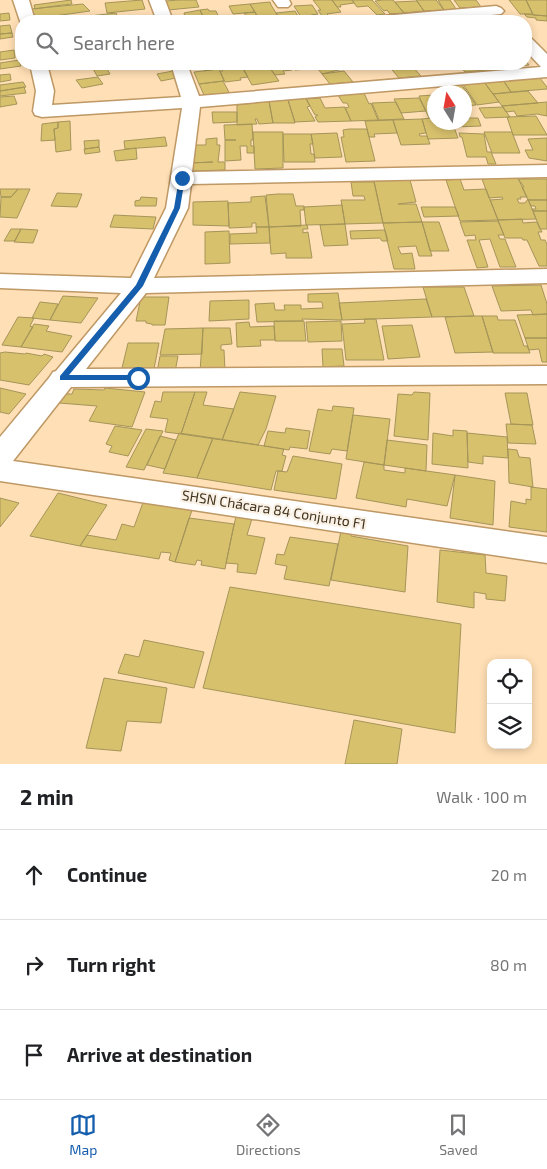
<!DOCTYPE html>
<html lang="en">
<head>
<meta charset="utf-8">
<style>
	body { margin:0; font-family:"Exo 2",sans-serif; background:#f6f6f6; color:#202124 }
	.controls { position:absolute; right:15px; bottom:15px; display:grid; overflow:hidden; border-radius:10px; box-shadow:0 2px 8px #0003 }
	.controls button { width:45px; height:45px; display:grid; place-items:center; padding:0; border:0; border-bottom:1px solid #e0e0e0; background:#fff; color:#202124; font:25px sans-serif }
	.compass { position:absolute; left:427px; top:85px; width:45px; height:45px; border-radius:50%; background:#fff; box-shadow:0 2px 8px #0003; rotate:349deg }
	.stop { position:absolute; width:15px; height:15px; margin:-11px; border:4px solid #155ead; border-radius:50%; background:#fff }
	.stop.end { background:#155ead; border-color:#fff; box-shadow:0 1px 5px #0008 }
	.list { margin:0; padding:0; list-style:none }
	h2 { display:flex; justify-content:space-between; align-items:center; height:65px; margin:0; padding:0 20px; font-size:21px }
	h2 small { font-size:16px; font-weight:400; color:#757577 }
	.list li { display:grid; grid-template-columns:32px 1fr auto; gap:15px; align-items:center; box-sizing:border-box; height:90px; padding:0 20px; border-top:1px solid #e0e0e0 }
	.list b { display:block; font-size:19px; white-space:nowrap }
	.list em { font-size:16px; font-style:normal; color:#757577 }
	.icon { flex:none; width:28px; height:28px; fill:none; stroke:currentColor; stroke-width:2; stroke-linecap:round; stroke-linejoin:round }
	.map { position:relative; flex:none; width:547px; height:764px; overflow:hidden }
	.search { position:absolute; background:#fff; box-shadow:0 2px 8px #0003; left:15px; right:15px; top:15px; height:55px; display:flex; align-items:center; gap:12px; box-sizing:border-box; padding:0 18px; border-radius:20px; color:#757577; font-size:19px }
	.sheet { height:335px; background:#fff }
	nav { display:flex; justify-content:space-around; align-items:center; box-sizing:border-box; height:70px; border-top:1px solid #e0e0e0; background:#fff; font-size:14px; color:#757577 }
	nav a { display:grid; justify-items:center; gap:2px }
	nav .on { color:#155ead }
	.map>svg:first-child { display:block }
	.building { fill:#d8c16d; stroke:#a59559 }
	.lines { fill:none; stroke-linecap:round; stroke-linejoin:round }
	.street-casing { stroke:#be9865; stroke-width:3 }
	.street { fill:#fff; fill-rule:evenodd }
	.route { fill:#155ead }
	.labels { text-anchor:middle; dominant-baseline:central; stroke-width:4.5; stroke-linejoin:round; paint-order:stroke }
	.street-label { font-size:14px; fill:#41321c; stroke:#f9f1e6 }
</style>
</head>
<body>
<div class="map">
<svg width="547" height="764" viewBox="0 0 547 764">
	<rect width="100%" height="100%" fill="#ffdfb5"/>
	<path class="building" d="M71 0 72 4 55 6 35 9 34 5Z
		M142 0 145 9 107 13 105 3Z
		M179 0H196L199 7 168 10 166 1Z
		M313 0H332L341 12 327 14 331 18 324 19 318 10H321L320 9Z
		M332 0H352L354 3 340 5 341 7H337Z
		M352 0H372L385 14 377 15 368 6 357 7Z
		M383 0H393L404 13 390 14 387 10 384 11 375 1Z
		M436 0 444 10 424 11 416 0Z
		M438 0H450L456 9 444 10Z
		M454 0H476L481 7 460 8Z
		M509 0H526L533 14H520Z
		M526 0H547V16L533 15Z
		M417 1 424 11 404 13 395 2Z
		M270 2 271 5 281 21H260L250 4Z
		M83 4 90 11 33 19 30 9Z
		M250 4 255 12 233 14 229 6Z
		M312 5 318 14 311 15 314 19 303 20 294 6Z
		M208 9 209 11H216L220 20 205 21 200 10Z
		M200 10 205 21H175H181L180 17H185L184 13Z
		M295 11 301 21H281L276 13Z
		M255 12 260 21H250L244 13Z
		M9 13 10 20 0 21V14Z
		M116 13 119 20 82 21 81 17Z
		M524 14 547 16V21L536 20V18L527 17Z
		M148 17 149 21H112L119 20Z
		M10 25 12 33 0 34V26Z
		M12 33 13 37 0 39V34Z
		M14 50 15 58 0 60V52Z
		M19 60 21 66 0 69V63Z
		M526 61 529 65 506 67 503 64H526Z
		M104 64 110 74 97 76 91 65Z
		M189 64H213L215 69 205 71 202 66 191 67Z
		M267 64H288L292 70 283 71 285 74 275 75Z
		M267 64 279 81 252 85 243 69 246 68 244 65Z
		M291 64H314L317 68 295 70Z
		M314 64H339L343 69 322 74Z
		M387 64H410L421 76 399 78Z
		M458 64H481L486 70 465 72Z
		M481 64H501L507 69 487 71Z
		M242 66 248 77 240 78 241 80 225 82 220 71H223L222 69Z
		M219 69 224 81 199 84 194 72Z
		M173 71 176 78 161 81 157 74Z
		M344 71 353 82 330 84 322 74Z
		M10 74 11 80 0 82V75Z
		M98 77 103 84 82 88 76 80Z
		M539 77 547 87V89L511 92 503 80Z
		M503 80 511 92 493 94 484 82Z
		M223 81 230 94 205 97 199 84Z
		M23 82 26 87 0 91V85Z
		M484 82 499 102 477 105 462 83Z
		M461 84 476 105 464 106V92H443L439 86Z
		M24 87 26 93 0 96V91Z
		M528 91 538 103 502 106 493 94Z
		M364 93 369 104 371 103 378 120 351 121 345 108 349 107 347 103H343L338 95Z
		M434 95V118H429L419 96Z
		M14 96 17 104 0 107V97Z
		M306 98 310 106 307 107 315 121 295 122 288 100Z
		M320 98 325 108 345 107 351 121 318 122 315 117 318 115H315L306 99Z
		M419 98 426 111 401 113 394 99Z
		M288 100 295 123H273L269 101Z
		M269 101 273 123 259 124 257 119H255L257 124 237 125V105Z
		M396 102 404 119 379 120 372 103Z
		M547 102V116L537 114 517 116 514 111 506 112 502 106Z
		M503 107 510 117 485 118 479 108Z
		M212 112H237V122L213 123Z
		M536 116 547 135H513L507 117Z
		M431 118H434V122H452L458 138 428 139 422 119Z
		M464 118H478L481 126 454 127 452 122H464Z
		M422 119 426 133 419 134 420 136H427L430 144 401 145 393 120Z
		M393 120 397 133 374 134 375 137H369L365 121Z
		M70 121 71 150 56 152 54 129 58 128V122Z
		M58 122V128L54 129 55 140 41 141 42 124Z
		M252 124 253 140H251V146H254V153H247V146H240L241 160 225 161V140H236H225L224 125Z
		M349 129H367L375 161 346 162 341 137H344L343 130Z
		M253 132H283V168L255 169Z
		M484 132H512L520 153H492Z
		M337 133 342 157 315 158 311 134Z
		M459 133 484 134 487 152H491L496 164H488L486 157H467L462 137H460Z
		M283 134H311L313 144H310L311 154H314L315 162H284Z
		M165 137 167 146 125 149 124 141Z
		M217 138V145H220L218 162H225V170L189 171V163L213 162 190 163 191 145H206V139Z
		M547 138V161L529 158 525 150H533L528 139Z
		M99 140V147L85 149 84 141Z
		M99 147 100 152 85 154 84 149Z
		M136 148 137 159 116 161 114 151Z
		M507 177 518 178 527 197H520L521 199H517L519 203H525L528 199 536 219 498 220 490 200 503 199 502 197 489 198 482 179Z
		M460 179 464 190 486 189 498 220 460 221 446 180Z
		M518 179H547V200H528L522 187H524L522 184Z
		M410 180 416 202 398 204H416L422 222 383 223 374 181Z
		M351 182H374L383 223 345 224 341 200H365L364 196H353Z
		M0 189H18L11 197H1Z
		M18 189H30L17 218 0 217 1 197H11Z
		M57 193 82 194 77 207 51 206Z
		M278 194H293L296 206H304V210H300L301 226 269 227 266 195Z
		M265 196 269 227H256V223H252V227L229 228 228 203 251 202V197Z
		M141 197 157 198 156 206H135V201L140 200Z
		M528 200H547V211H533L532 209H536L535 206H531Z
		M228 201 229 226 193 225V202Z
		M342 205 345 224 306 225 304 207Z
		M421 207H455L459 216 424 217Z
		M533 211H547V229H540Z
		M114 215 155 217H156L153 229 110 227Z
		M522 219 523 223 537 222 542 232H538L541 240H545L547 244V266H539L527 240H523L522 238H505L498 220Z
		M498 221 504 235H498L500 239H505L516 267H500L490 239 479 240 488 267 477 268 467 240H476L475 235 465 236 460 222Z
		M422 222H439L449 251H430Z
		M422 222 432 256H419L416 246 398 247 401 254 412 253 415 269H394L383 223Z
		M345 224 348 245 324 246 320 225Z
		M307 225 308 229H303V233L308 232 312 258H286V253L271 254 269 227Z
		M256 227H269L270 243 230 244V234L257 233Z
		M11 229H21L15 241H4Z
		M21 229 38 230 33 243 14 242Z
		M385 230 388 241H382L380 238 351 239 350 231Z
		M229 231 230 263 205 264V232Z
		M541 285 547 304V314L533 315 531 310 501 311 492 286Z
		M423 287H464L474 316 432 317Z
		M338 293 342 320 302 319 303 321 257 322 255 304 274 303 275 310H285L284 305H301V309L323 308 322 302H308V294Z
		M63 296 98 298 81 323 50 320Z
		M141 297H169L165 325H152V324L146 323V321H136Z
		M426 299 432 317 342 320 339 303Z
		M249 300V319L209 321 210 301Z
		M40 302 58 304 50 320 32 318Z
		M547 314V338H525L517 315Z
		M474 316H482L493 352 455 353 445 317Z
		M482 316H497L498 320H515L524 346H527L530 353H493Z
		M18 317 34 318 30 326 33 327 21 347 2 345Z
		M364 319H376L384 360H346L342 324 365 323Z
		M274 321H304L306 341H275Z
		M341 321 342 341 308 342 306 322Z
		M249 322 250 327 274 326 275 340H260L261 346 237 347 236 323Z
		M34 324 49 326 46 331 72 336 62 352 21 347Z
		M412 325 420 357 388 359 382 326Z
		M203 328 202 354 160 355 165 329Z
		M203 328H230L232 344 221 345V350H224L225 371 200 372Z
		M525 338H547V362H542L539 349 529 350Z
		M128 343H159L154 369 122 368Z
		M322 349H342L344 366 323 367Z
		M5 352 25 354 26 353 42 356 44 354 53 357 29 385 0 380V353Z
		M160 356H178L175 372H157Z
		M0 388 26 394 9 414 0 412Z
		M105 388 145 392 132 427 89 421 97 406 59 403 63 394H72L74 389 104 390Z
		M163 392H195L181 434 165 432 168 419 150 417 155 401 161 402Z
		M195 392H207L203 405 234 409 222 440 181 434Z
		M240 392 276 396 266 429 258 445 222 440Z
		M414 392 430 393 428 440 394 436 398 394 412 395Z
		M505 393H527L533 425 511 424Z
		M333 406 354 408 347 451 332 449 330 454 309 451 318 409 332 411Z
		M353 415 390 419 384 465 346 459Z
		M506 424 532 425 536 444 508 443Z
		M115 426 142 430 128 456 109 452 112 446 106 444Z
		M286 428 310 431 307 449 290 447 289 450 264 446 268 431 285 433Z
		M146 429 163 431 144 470 126 467Z
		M453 430 467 431 468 468 432 464 433 433 453 436Z
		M179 433 213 438 197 478 163 473Z
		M467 433 507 437 508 458 483 456V464L468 462Z
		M160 436 176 440 165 469 147 465Z
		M213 438 284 449 282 455 286 456 282 471H276L271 490 197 478Z
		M387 440 427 445 426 471 384 465Z
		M508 449 517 450 519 457 530 458 533 487 509 483Z
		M293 456 342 464 336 499 274 490 278 471 287 472Z
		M364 462 384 465V470L405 473V468L455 475 447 506 407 499 406 507 356 498Z
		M455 475 495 481 493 525 450 518Z
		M531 487 547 489V532L509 527 511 501 526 504V499L531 500Z
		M58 493 107 505 80 546 30 536Z
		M0 498 19 503 0 527Z
		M144 500 193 507 175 562 169 560 171 553 161 552 159 559 80 546 87 535 116 540 122 524 134 527Z
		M254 512 247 535 265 538 256 574 237 572 238 564 226 563 236 516Z
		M189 518 234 524 225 569 201 565 202 561 197 560 195 565 175 562Z
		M342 526 352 528 351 536 408 546 405 592 331 580Z
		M290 537 338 544 329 586 284 579 287 566 275 564 277 554 284 555Z
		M440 550 485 555 486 573 507 576 505 601 486 599V594L474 592V608L437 602Z
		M230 587 461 624 455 733 203 688Z
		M144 640 204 652 194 688 118 673 125 654 139 657Z
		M104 678 167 688 161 723 127 721 121 751 86 748Z
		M354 720 402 729 397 764H345Z"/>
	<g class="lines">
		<defs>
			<path id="street" d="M13 0H29L35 21H21V24Z
				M149 0H165L173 21H157Z
				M273 0H289L291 4 288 7H278Z
				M496 6 501 8 504 11 501 14 433 21H375L377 18 383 16Z
				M526 37 532 39 547 54V77L200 107 192 172 547 165V177L191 184 188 208 154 278 547 269V283L146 293 86 369 547 366V384L71 387 13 461 547 537V563L0 481V437L49 378 53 372 56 371 121 293 0 288V274L131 278 166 208 182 108 42 117 35 115 33 111 36 91 30 64H47L54 91 52 105 181 97 171 64H187L199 96 541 67 526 51Z"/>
		</defs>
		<use href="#street" class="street-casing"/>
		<use href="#street" class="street"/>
	</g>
	<path class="route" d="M182 176 185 178 180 208 143 286 69 375H138L142 378 138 380H60V376L136 285 174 208 179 178Z"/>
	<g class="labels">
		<g class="street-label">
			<text transform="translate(274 509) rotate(9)">SHSN Chácara 84 Conjunto F1</text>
		</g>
	</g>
</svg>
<div class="controls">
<button><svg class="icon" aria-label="locate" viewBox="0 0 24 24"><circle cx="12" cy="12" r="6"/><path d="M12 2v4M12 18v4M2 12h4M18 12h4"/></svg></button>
<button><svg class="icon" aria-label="layers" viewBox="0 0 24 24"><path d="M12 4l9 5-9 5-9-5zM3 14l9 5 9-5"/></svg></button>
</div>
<svg class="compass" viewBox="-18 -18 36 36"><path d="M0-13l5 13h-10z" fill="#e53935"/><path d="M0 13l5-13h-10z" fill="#757577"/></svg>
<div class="stop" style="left:138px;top:378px"></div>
<div class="stop end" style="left:182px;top:178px"></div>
<div class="search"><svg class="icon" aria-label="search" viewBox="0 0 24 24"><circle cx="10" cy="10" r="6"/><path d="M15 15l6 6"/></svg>Search here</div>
</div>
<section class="sheet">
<h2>2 min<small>Walk · 100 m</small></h2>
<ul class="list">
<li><svg class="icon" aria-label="ahead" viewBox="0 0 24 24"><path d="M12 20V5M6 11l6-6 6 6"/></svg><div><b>Continue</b></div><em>20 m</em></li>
<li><svg class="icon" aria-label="right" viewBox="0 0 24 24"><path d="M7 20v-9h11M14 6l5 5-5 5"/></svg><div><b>Turn right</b></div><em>80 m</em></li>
<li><svg class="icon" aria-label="arrive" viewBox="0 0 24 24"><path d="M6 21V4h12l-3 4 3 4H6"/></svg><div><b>Arrive at destination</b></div></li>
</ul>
</section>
<nav>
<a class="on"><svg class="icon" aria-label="map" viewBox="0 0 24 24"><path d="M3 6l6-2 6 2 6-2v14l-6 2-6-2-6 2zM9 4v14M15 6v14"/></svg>Map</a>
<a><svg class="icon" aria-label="directions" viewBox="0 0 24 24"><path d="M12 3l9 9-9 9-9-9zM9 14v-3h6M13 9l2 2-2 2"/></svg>Directions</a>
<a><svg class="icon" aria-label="saved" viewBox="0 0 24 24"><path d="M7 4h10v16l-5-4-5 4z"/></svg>Saved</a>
</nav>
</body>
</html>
